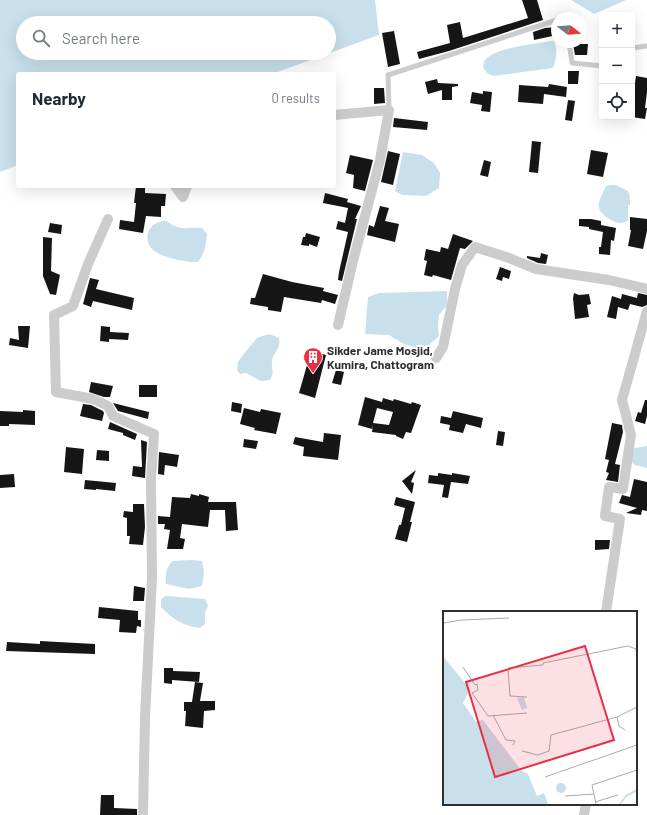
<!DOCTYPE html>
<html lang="en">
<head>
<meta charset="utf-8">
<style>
	body { margin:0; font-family:Barlow,sans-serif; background:#f6f6f7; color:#1f2937 }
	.controls { position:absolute; right:12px; top:12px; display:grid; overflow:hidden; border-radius:4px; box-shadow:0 4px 16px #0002 }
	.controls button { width:36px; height:36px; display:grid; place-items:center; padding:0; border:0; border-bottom:1px solid #e0e1e3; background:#fff; color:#1f2937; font:20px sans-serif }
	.compass { position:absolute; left:551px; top:12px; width:36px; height:36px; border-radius:50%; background:#fff; box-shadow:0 4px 16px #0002; rotate:107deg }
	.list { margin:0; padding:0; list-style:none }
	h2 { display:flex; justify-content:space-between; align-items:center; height:52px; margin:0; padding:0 16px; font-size:17px }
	h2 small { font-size:13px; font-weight:400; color:#747a83 }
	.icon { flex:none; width:22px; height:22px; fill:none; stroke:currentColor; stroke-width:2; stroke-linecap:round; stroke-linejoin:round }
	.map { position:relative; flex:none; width:647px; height:815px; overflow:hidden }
	.search { position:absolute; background:#fff; box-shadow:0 4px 16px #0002; left:16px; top:16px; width:320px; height:44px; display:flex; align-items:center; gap:10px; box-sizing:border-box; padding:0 14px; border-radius:22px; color:#747a83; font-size:15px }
	.panel { position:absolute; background:#fff; box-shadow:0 4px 16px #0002; left:16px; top:72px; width:320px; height:116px; border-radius:4px }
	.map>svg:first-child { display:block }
	.water { fill:#c8e0ec; fill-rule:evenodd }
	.building { fill:#161616; fill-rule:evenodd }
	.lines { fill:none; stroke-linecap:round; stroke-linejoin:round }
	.service { stroke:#ccc; stroke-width:5 }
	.minor { stroke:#ccc; stroke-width:10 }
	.labels { text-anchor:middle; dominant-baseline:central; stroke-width:4; stroke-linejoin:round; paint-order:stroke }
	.poi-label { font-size:12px; font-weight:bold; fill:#2f2f2f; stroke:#fff; text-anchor:start }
	.inset-river { fill:none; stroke:#c8e0ec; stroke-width:2 }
	.inset-road { fill:none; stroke:#acacac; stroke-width:1 }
	.view { fill:#e82f44; fill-opacity:0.15; stroke:#e82f44; stroke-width:2 }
	.inset-edge { fill:none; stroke:#2f2f2f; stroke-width:2 }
</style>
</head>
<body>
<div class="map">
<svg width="647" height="815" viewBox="0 0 647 815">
	<rect width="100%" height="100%" fill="#fff"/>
	<path class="water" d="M0 0H375L379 35 272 74H18V165L0 172ZM23 23H329V53H23Z
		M571 0H626L594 14Z
		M553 41C559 49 556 59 553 68L493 76 487 73 483 68C484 66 483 64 484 62 490 48 539 43 553 41Z
		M403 152 422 155 434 163 440 173 439 188 426 196 402 195 395 191Z
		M611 185H616L628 191 630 197V205H628V220C626 222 623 223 619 223 613 222 600 214 599 208 598 200 603 193 606 186Z
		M166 221C183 232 184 227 202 228L207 234C206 245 205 253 198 262 187 263 158 257 151 248 146 242 146 232 152 226 155 223 162 221 166 221Z
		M447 291V305L439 315 438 326 439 336 429 345 416 348 402 343 389 335 365 334 368 297 379 293Z
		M269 334 279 338C281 349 274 351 272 360 271 370 275 371 270 380L261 381 246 373 240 374 237 370 238 362 246 351 257 338Z
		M647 446V468L635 465 631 462 630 454 635 448Z
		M191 560 202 561 204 572 202 586 189 589 166 584C165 574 166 567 173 561Z
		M166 596 205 599 208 606 205 613V624L200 628C184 626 172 619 161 607V599Z"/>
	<path class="building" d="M522 0H537L543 20 449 51 419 59 417 52 450 43 447 25 460 22 463 38 528 18Z
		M557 27V35L534 40 533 32 545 28Z
		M394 31 400 64 388 67 382 33Z
		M573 44H588L587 55H575Z
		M568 71H579L578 84H568Z
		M636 76 647 78V92L645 108H647L645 119 632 117V103Z
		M437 79 438 83 458 84V86L452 87V100H442V90L428 94 425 82Z
		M549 84 567 87 566 97 544 94 543 104 518 102 519 85 548 87Z
		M374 88H384L385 103 374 104Z
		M483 91 492 92 490 112 481 111 482 105 470 103 472 92 483 94Z
		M568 100 575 101 572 121 565 120Z
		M394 118 428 122 427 130 393 127Z
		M532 141 541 142 538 173 529 172Z
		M591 150 608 153 603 177 587 174Z
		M388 151 400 154 393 185 381 182Z
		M350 155 373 160 365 191 353 188 354 175 346 173Z
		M484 160 491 162 488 177 480 175Z
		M136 186H145V193L166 194 165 206H161V217L146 216 143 233 119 229 120 220 134 222 136 203H134Z
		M325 193 348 199 347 202 361 206 355 219H357L342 281 338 280 339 272 348 232 336 229 338 221 345 223 348 208 323 203Z
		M380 206 389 208 385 221 399 224 395 242 367 235 369 225 374 227Z
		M630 217 647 219V231L643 249 628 246 631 230H630Z
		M579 219H591L601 221V225L616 228 614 241 611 240 610 255 599 254V247H601L603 232 589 229V227L579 226Z
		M50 223 62 225 61 234 48 232Z
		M306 233 320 237 317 247 309 244V246L301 245 303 237H305Z
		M453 234 473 241 465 249 460 248 451 280 433 275 432 277 424 275 427 261 424 260 426 249 440 252 441 247 448 249Z
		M43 237 52 238 51 271 60 275 56 295 50 294 43 276Z
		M541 253 548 255 546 264 538 263 527 258V256L540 258Z
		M500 267 511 271 509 279 503 277 502 281 496 279Z
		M263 274 292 282 324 288 323 291 338 295 335 304 322 300 321 303 284 297 281 312 268 310V307L250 304 251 298H255Z
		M90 278 99 280 96 289 134 298 132 310 93 301 91 307 83 304Z
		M574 293 579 295 589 294 591 304 587 305 589 317 575 319 573 298Z
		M638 293 647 295V305L642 307 630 304 628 310 618 307 616 319 607 317 612 296 621 299 622 294 637 298Z
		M18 326H30L28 348 9 345 10 338 19 340Z
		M101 326 110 327V332L129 333 128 340 109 339V342L100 341Z
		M311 351 326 355 315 398 299 393Z
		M336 370 344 372 341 385 332 383Z
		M91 382 113 386 110 397H104L89 392Z
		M139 385H157V397H139Z
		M365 397 382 402 383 398 393 401 394 399 411 404 412 402 421 405 411 433 406 432 403 439 396 436V435L372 432 373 424 372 429 358 425ZM377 408 393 412 389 425 373 423Z
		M645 400H647V416L645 424 635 421 638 412 641 413Z
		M232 402 242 404 241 413 231 411Z
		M113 403 149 412 148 419 118 411Z
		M83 404 91 405 103 411 104 413 102 421 80 416Z
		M244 408 260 412 261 409 281 413 276 434 254 430 255 428 240 424Z
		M23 410 35 411V425L9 424V426H0V411L23 412Z
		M453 411 483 418 481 428 466 424 463 433 449 430 450 425 440 423 441 416 451 418Z
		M110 422 137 434 135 440 123 435V433L108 429Z
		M612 423 622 425 623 432 615 464 620 465 618 482 606 480 609 473 606 472 609 460 605 459Z
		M498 431 505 432 503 446 496 445Z
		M324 433 341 435 338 460 303 456 304 447 293 444 295 437 323 442Z
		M244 439 258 441 256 449 243 447Z
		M141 440 147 442 145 478 132 476 133 466 142 467Z
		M66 447 84 449 82 474 64 472Z
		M97 450 109 451V461L96 460Z
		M159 452 179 455 177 467 165 465 164 475 158 474Z
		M416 470 411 482 414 483 412 494 402 481Z
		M438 473 452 475V473L470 476 468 484 451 482 448 498 442 497 444 485 428 483 429 475 438 476Z
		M14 474 15 487 0 488V475Z
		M634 479 647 482V511L642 510 641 515 626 513 637 508 619 503 622 495 630 497Z
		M85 480 116 483 115 491 96 489V490L84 489Z
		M191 494 199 496V494L209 497 208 502H236L238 530 226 531 225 510H210L208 527 182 524 180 538 185 539 183 549H167L170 530 164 529 165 524H158V516L170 517 172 497 190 498Z
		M396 497 415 502 410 522H412L407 542 395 539 399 525H401L405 508 394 505Z
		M133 504H144L145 527 143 545 129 544 130 536H127V518L123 517 124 511 133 512Z
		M595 540H610L609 549 595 550Z
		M134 586 145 588 144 601H133Z
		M99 607 138 611V620H141V627L137 626 136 633 119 632 120 620 98 618Z
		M40 641 95 644V654L6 651 7 642 40 644Z
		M164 668H173V671L200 672 199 682 172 680V684L164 683Z
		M195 682 203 683 200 701H215V710L204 711 203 728 185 726 186 711H184V702H192Z
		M101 795H114V808L137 809V815H100Z"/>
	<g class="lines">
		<path class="service" d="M562 18 566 17V18
			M569 42 572 63 602 66
			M632 48 647 46
			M389 110 388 75 557 20"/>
		<path class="minor" d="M334 115 389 110 380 160 353 261 338 325
			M175 186 183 197 187 186
			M108 219 88 264 73 306 54 315 56 392 93 399 108 406 113 416 154 434 151 480 152 578 145 717 143 815
			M436 358 443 347 455 289 462 265 475 247 509 258 536 269 609 280 647 289
			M606 612 620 519 605 516 609 487 623 489 631 435 622 400 647 311
			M584 815 586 804"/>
	</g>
	<defs>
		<symbol id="building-pin" viewBox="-11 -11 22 30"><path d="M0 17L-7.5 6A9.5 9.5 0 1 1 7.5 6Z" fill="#e82f44" stroke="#fff"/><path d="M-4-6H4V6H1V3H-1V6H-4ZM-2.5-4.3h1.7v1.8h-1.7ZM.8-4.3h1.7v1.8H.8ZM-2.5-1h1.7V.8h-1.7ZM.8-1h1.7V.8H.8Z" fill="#fff"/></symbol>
	</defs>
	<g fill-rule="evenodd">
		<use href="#building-pin" x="302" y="346" width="22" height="30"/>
	</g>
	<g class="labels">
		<g class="poi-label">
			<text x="327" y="350">Sikder Jame Mosjid,<tspan x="327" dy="14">Kumira, Chattogram</tspan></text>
		</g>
	</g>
	<g transform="translate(443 611)">
		<rect width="194" height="194" fill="#fff"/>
		<path d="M0 45 27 78 20 92 33 111 40 109 78 159 85 163 94 185 101 182 105 193H0ZM81 86 84 97 79 99 74 87ZM113 177a5 5 0 1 1 10 0a5 5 0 1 1-10 0Z" fill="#c8e0ec"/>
		<path class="inset-river" d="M177 193 183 185 194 179"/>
		<path class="inset-road" d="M0 12 19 9 66 7M20 56 32 74 34 73 35 79 29 82 45 105 84 102M84 86 67 85 65 57 100 54V52L185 35 193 38 194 46M50 104 63 129 72 130 70 134M174 106 176 115 182 119M79 140 95 144 106 140 108 124 174 106 194 96M102 166 194 134M122 185 151 183M152 191 175 184M153 193 149 174 194 159"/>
		<path class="view" d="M142 35 171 129 52 166 23 71Z"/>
		<rect width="194" height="194" class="inset-edge"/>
	</g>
</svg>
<div class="controls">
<button>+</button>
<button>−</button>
<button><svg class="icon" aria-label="locate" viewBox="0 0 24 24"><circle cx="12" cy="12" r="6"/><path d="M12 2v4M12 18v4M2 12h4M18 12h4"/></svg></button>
</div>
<svg class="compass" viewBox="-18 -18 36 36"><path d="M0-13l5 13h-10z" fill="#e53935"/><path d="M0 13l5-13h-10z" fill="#747a83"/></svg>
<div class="search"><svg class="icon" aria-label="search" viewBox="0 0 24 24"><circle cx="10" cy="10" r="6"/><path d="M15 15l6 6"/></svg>Search here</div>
<section class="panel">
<h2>Nearby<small>0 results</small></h2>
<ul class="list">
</ul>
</section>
</div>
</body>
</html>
